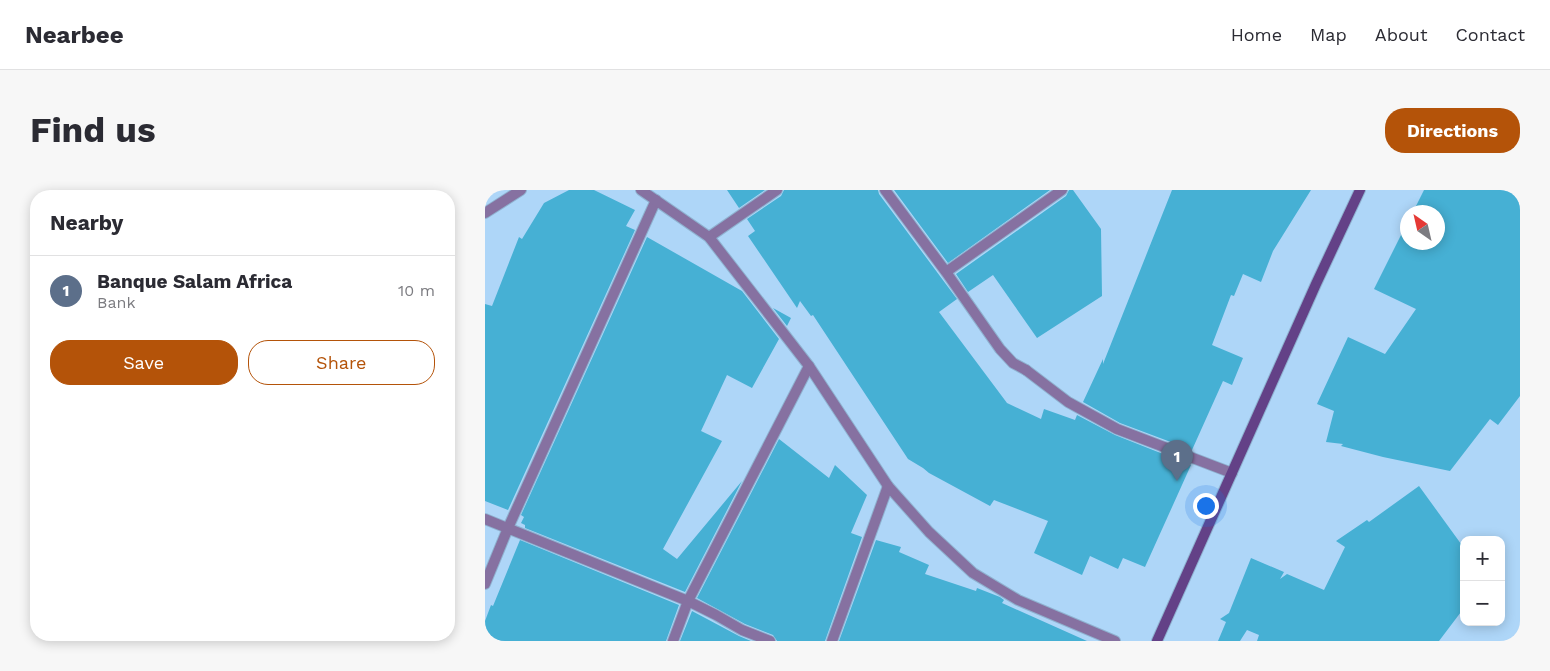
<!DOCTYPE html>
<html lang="en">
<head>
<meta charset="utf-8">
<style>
	body { margin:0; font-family:"Work Sans",sans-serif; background:#f7f7f7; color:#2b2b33 }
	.controls { position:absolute; right:15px; bottom:15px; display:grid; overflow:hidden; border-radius:10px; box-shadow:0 2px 12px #0003 }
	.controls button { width:45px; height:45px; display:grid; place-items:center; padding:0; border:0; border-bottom:1px solid #e1e1e2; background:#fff; color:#2b2b33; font:25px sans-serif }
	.compass { position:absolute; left:915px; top:15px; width:45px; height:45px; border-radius:50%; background:#fff; box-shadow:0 2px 12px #0003; rotate:326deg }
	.you { position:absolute; left:720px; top:315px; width:18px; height:18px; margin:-12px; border:4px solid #fff; border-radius:50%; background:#1a73e8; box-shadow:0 0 0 8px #1a73e833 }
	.badge { display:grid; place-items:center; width:32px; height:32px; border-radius:50%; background:#b45309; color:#fff; font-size:16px; font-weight:700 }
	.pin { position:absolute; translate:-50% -41px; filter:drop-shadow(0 1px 2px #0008) }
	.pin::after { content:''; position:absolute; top:26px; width:18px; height:15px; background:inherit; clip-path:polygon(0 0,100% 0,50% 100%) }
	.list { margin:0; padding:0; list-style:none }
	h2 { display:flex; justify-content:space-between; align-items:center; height:65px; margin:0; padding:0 20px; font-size:21px }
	h2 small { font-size:16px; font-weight:400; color:#7c7c81 }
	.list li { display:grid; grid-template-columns:32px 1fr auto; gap:15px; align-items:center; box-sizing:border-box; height:70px; padding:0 20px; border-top:1px solid #e1e1e2 }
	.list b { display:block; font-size:19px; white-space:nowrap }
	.list p { margin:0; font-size:16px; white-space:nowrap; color:#7c7c81 }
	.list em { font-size:16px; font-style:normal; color:#7c7c81 }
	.actions { display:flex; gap:10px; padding:15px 20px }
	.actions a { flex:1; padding:11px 0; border:1px solid #b45309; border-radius:20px; text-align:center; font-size:18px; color:#b45309 }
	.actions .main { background:#b45309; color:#fff }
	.map { position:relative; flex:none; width:1035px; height:451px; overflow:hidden; border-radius:20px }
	header { display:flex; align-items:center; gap:30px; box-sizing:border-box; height:70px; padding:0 25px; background:#fff; border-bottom:1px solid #e1e1e2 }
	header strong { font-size:24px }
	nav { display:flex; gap:28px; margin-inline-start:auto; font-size:18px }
	.intro { display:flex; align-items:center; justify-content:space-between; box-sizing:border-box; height:120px; padding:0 30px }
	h1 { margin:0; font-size:35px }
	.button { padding:12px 22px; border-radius:20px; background:#b45309; color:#fff; font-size:18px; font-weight:700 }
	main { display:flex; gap:30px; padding:0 30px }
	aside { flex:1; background:#fff; border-radius:20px; box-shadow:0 2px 12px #0003 }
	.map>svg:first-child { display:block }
	.building { fill:#46b0d4 }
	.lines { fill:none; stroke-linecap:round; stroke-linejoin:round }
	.service-casing { stroke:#8fb2d0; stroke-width:12 }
	.minor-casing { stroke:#8fb2d0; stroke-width:12 }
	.tertiary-casing { stroke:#8fb2d0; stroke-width:12 }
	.secondary-casing { stroke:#8fb2d0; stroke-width:12 }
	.service { stroke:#8671a1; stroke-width:10 }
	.minor { stroke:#8671a1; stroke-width:10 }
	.tertiary { stroke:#8671a1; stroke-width:10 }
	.secondary { stroke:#634187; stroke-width:10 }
</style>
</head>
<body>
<header>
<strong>Nearbee</strong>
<nav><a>Home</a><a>Map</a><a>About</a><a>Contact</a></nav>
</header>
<div class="intro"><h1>Find us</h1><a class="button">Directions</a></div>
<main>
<aside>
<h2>Nearby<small></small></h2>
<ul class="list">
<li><span class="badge" style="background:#5c6f8a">1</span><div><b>Banque Salam Africa</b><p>Bank</p></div><em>10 m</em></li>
</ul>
<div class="actions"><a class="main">Save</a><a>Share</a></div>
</aside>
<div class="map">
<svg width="1035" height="451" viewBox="0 0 1035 451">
	<rect width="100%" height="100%" fill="#aed6f8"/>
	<path class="building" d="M84 0H109L150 20 141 36 150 40 23 320 0 311V114L7 116 34 47 37 49 59 13Z
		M242 0H280L254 18Z
		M299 0H393L394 4 472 109 454 122 522 213 556 229 559 219 590 230 592 225 630 245 706 275 660 377 638 368 633 379 605 366 597 385 549 363 563 331 509 310 505 316 444 283 438 278 423 269 328 125 326 126 315 111 312 118 263 46 270 41 262 29 296 6Z
		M409 0H565L463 73Z
		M584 0H588L616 39 617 106 552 148 508 85 483 102 471 84 581 6Z
		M687 0H826L788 61 776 92 758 84 749 106 746 105 727 155 758 168 747 195 738 191 707 260 635 233 598 212 618 169V174Z
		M939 0H1035V206L1013 235 1005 229 965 281 898 267 856 256 858 254 841 252 849 221 832 214 863 147 900 164 931 119 889 99 922 33V52H952V22H928Z
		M162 47 257 101 294 149 267 198 242 185 216 241 237 251 178 359 192 369 257 291 200 402 40 338V335L36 333 39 327 36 325Z
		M288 118 306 128 302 136Z
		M294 249 344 288 350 275 382 305 366 343 377 347 340 451H292L288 445 260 434 212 408Z
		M934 296 979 358V418L954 451H772L774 445 762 440 755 451H733L741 432 735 429 744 423 766 368 799 382 795 389 802 384 839 400 860 357 851 351 882 330 884 332Z
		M35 350 194 415 181 451H0V431L6 415 8 416Z
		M391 350 416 357 414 362 444 375 440 384 491 401 492 398 515 407 519 410 517 413 602 451H354Z
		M207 421 254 446 266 451H195Z"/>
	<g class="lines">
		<defs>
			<path id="service" d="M541 180 583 212 632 239 747 283"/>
			<path id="minor" d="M400 0 461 82 515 159 528 173 541 180
				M224 47 292 0
				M461 82 577 0
				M0 329 203 411 231 425 257 440 285 451
				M0 394 23 338 171 10
				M188 451 203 411 324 176
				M347 451 403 296"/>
			<path id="tertiary" d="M156 0 224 47 324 176 403 296 444 342 488 383 533 410 630 451
				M0 23 36 0"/>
			<path id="secondary" d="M672 451 831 94 875 0"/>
		</defs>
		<use href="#service" class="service-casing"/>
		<use href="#minor" class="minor-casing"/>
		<use href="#tertiary" class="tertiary-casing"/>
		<use href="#secondary" class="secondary-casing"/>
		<use href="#service" class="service"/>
		<use href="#minor" class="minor"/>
		<use href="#tertiary" class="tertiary"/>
		<use href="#secondary" class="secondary"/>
	</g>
</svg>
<div class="controls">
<button>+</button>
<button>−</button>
</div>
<svg class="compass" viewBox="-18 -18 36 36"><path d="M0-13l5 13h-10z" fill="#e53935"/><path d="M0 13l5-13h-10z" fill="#7c7c81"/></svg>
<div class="you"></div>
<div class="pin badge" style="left:692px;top:291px;background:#5c6f8a">1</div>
</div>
</main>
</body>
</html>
